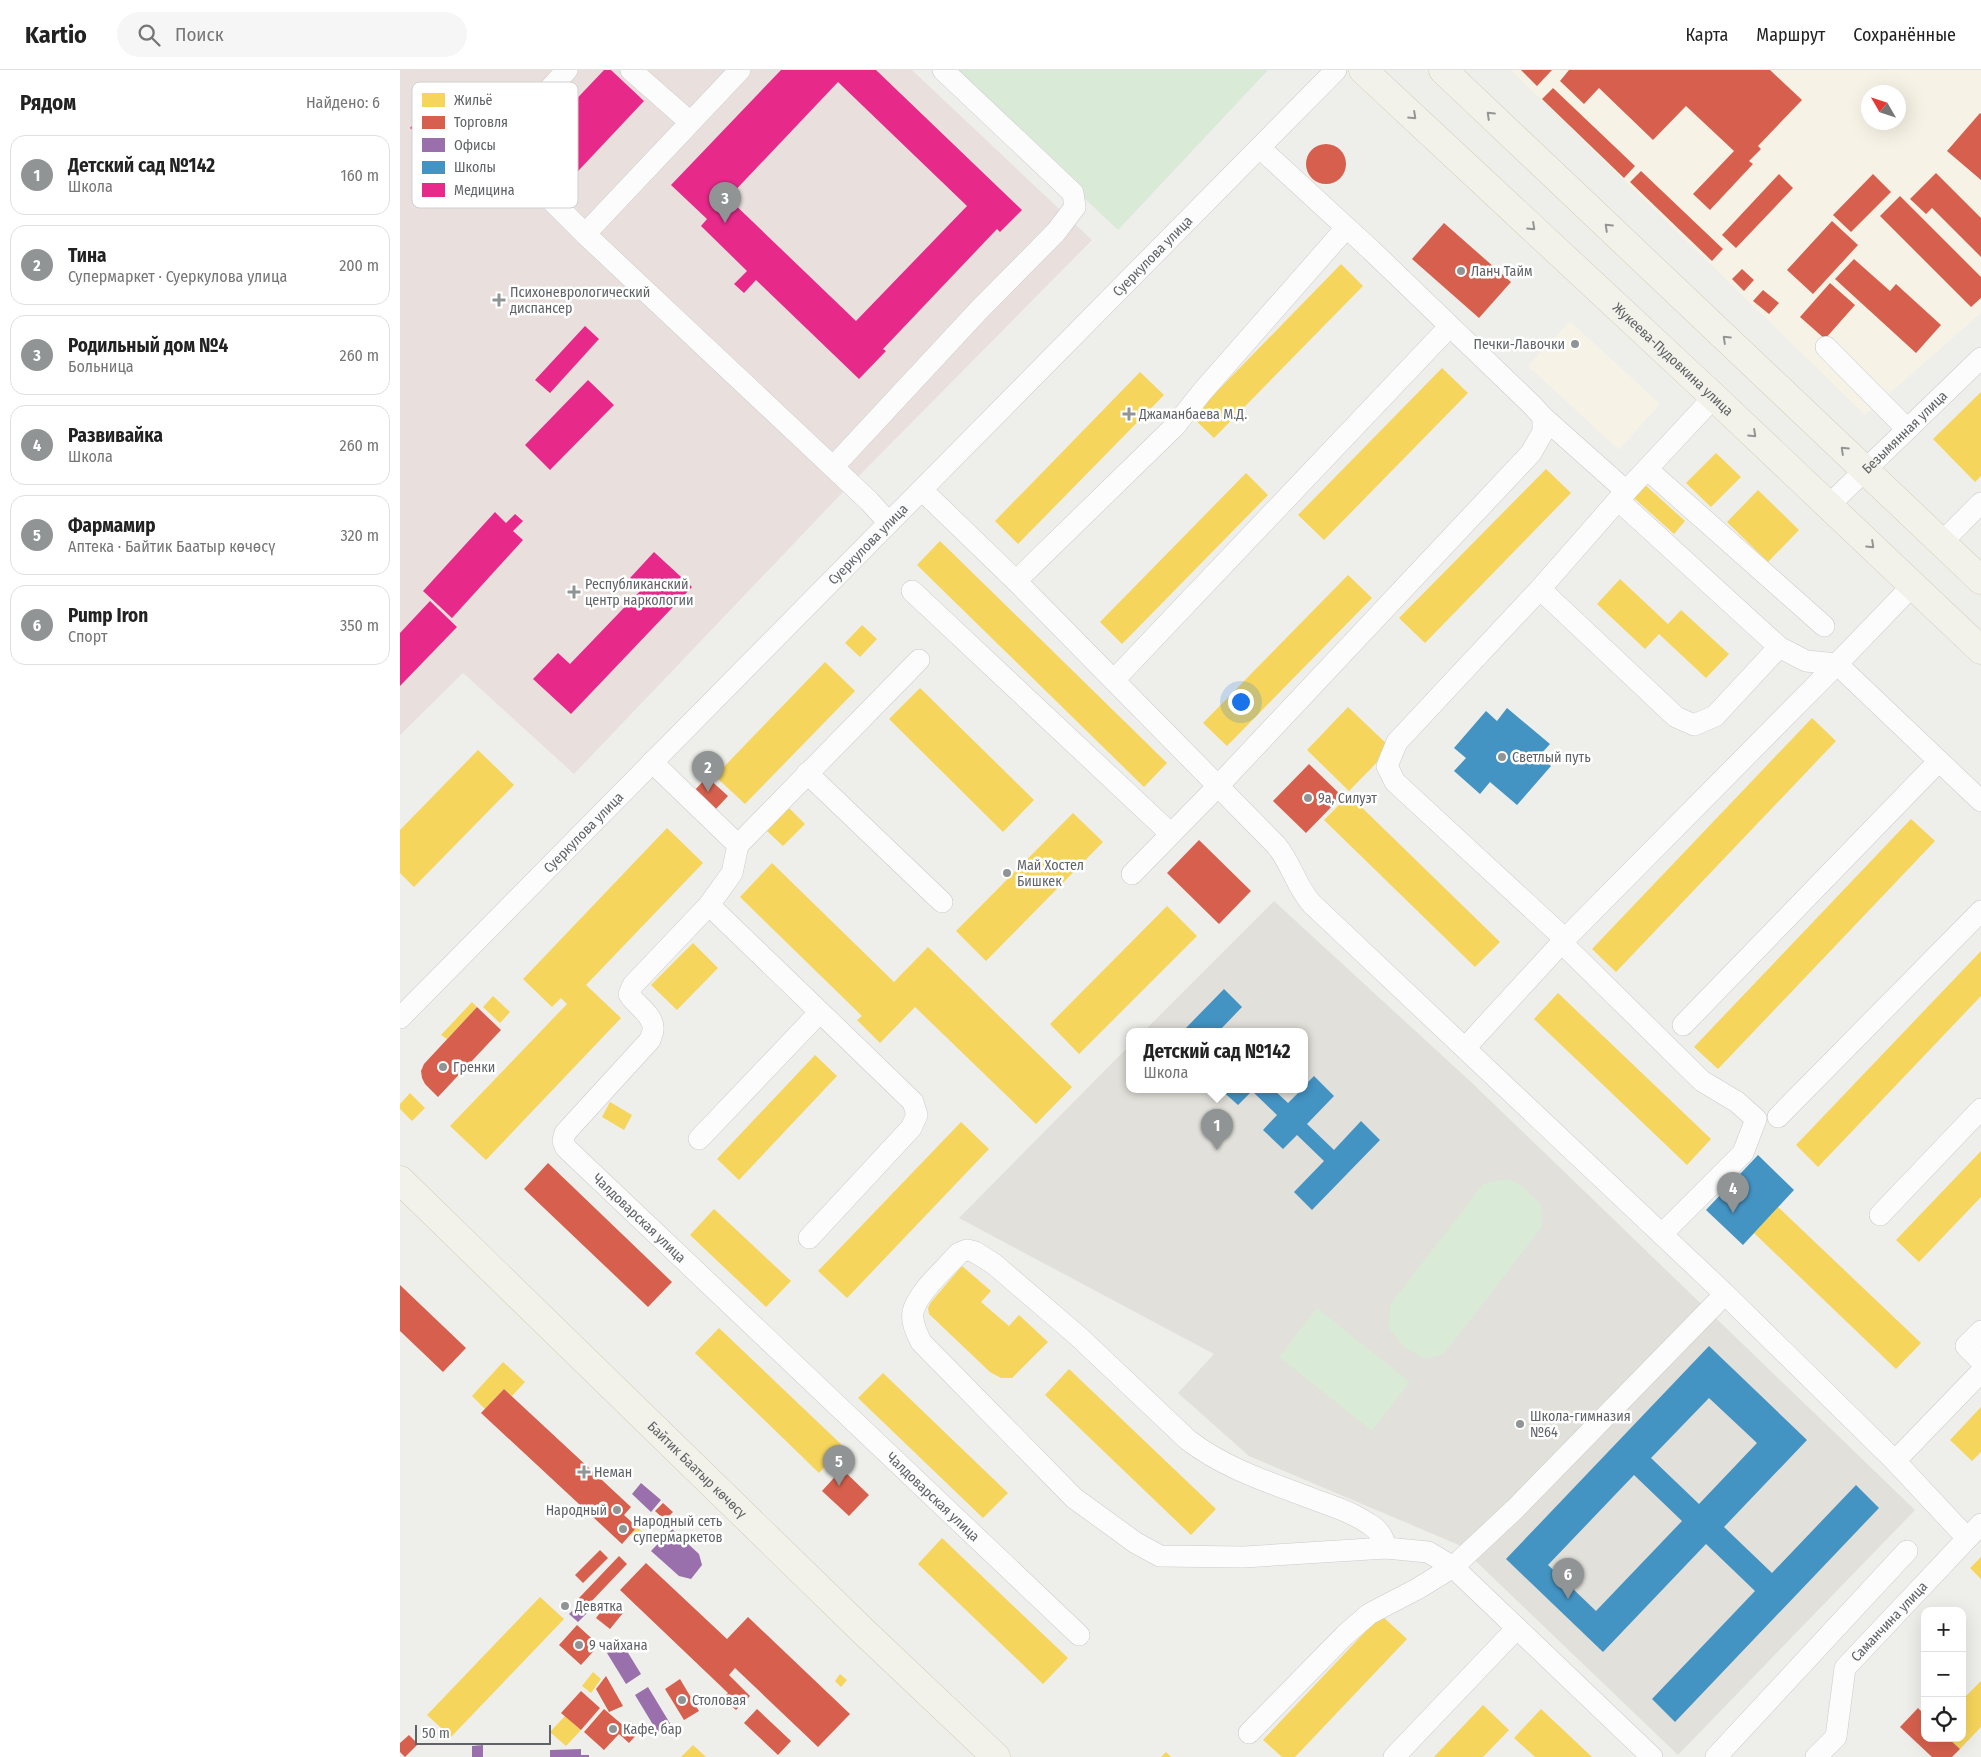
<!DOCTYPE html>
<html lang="ru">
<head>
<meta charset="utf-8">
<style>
	body { margin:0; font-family:"Fira Sans Condensed",sans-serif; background:#f6f6f6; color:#222 }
	.controls { position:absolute; right:15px; bottom:15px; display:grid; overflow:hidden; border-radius:10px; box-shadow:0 5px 20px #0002 }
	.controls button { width:45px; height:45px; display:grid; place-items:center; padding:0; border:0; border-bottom:1px solid #e0e0e0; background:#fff; color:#222; font:25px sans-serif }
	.compass { position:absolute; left:1461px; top:15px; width:45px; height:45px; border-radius:50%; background:#fff; box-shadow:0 5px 20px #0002; rotate:309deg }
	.scale { position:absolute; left:15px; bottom:12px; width:136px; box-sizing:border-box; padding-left:5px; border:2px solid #5f6367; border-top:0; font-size:14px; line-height:18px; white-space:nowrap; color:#5f6367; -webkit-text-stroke:4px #fff; paint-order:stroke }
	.you { position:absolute; left:840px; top:631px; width:18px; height:18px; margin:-12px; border:4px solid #fff; border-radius:50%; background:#1a73e8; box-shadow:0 0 0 8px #1a73e833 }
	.badge { display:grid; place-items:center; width:32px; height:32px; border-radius:50%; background:#919495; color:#fff; font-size:16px; font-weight:700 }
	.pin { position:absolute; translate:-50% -41px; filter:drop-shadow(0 1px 2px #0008) }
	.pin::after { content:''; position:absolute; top:26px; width:18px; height:15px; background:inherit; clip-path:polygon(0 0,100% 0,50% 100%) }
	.popup { position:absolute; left:726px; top:958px; width:182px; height:65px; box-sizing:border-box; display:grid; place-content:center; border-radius:10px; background:#fff; filter:drop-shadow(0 1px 4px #0005); font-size:16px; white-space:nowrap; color:#767676 }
	.popup b { font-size:19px; color:#222 }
	.popup::after { content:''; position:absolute; left:50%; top:100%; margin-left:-10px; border:10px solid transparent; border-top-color:#fff }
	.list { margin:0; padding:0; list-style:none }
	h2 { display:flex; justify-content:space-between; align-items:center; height:65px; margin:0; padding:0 20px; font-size:21px }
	h2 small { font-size:16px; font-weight:400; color:#767676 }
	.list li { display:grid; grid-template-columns:32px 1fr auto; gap:15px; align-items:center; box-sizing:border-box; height:80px; margin:0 10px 10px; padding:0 10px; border:1px solid #e0e0e0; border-radius:15px }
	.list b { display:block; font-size:19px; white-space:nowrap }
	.list p { margin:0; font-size:16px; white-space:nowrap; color:#767676 }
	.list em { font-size:16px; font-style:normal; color:#767676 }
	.icon { flex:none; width:28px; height:28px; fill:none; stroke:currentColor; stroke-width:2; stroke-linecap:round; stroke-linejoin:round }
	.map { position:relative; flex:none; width:1581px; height:1687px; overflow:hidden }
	header { display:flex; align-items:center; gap:30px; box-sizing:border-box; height:70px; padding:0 25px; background:#fff; border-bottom:1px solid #e0e0e0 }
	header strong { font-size:24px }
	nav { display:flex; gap:28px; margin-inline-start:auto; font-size:18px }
	.search { width:350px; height:45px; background:#f6f6f6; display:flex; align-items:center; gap:12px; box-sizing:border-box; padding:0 18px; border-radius:28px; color:#767676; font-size:19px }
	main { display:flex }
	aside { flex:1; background:#fff }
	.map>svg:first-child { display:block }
	.commercial { fill:#f6f2e5; fill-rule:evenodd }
	.education { fill:#e1e0da }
	.medical { fill:#e9e0de }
	.green { fill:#d9ead7 }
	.homes { fill:#f6d55c }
	.shops { fill:#d6604d }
	.offices { fill:#9970ab }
	.schools { fill:#4393c3; fill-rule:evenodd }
	.health { fill:#e7298a; fill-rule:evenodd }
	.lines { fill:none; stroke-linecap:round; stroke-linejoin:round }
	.minor-casing { stroke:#cbcccb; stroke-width:22 }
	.major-casing { stroke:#d4ceba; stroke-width:29 }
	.minor { stroke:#fcfcfc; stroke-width:21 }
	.major { stroke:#f3f2ea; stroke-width:28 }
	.oneway { stroke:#939595 }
	.poi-dot { fill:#919495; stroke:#fff; stroke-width:2 }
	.labels { text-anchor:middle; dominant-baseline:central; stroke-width:5; stroke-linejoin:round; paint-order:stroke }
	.street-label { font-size:14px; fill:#5f6367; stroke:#fff }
	.poi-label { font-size:14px; fill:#5f6367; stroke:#fff; text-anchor:start }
	.key { fill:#fff; stroke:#cfd0d1; stroke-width:1 }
	.key-label { font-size:14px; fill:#5f6367 }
</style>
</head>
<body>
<header>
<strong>Kartio</strong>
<div class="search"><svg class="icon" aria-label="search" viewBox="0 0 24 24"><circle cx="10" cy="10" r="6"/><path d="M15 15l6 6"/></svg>Поиск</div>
<nav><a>Карта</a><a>Маршрут</a><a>Сохранённые</a></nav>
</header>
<main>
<aside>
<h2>Рядом<small>Найдено: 6</small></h2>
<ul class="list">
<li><span class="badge">1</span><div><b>Детский сад №142</b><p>Школа</p></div><em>160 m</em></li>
<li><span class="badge">2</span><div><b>Тина</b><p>Супермаркет · Суеркулова улица</p></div><em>200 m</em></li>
<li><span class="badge">3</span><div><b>Родильный дом №4</b><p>Больница</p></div><em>260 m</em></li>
<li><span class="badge">4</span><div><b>Развивайка</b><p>Школа</p></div><em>260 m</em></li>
<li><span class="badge">5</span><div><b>Фармамир</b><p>Аптека · Байтик Баатыр көчөсү</p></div><em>320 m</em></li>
<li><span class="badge">6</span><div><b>Pump Iron</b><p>Спорт</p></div><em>350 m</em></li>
</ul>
</aside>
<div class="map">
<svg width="1581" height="1687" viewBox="0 0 1581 1687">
	<rect width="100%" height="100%" fill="#eeeeea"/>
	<path class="commercial" d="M1111 0H1581V243L1465 345ZM1468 22H1498V52H1468Z
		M1170 251 1260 334 1219 380 1128 296Z"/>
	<path class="education" d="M874 831 1072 1013 1515 1440 1278 1685 1059 1475 849 1386 778 1323 814 1284 559 1148 729 976 730 1019H904V961H744Z"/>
	<path class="medical" d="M0 0H512L692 170 443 422 174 704 63 603 0 665Z"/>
	<path class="green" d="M549 0H868L718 160Z
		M1108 1109 1125 1118 1141 1135 1142 1157 1044 1284 1024 1288 1004 1277 989 1258 990 1235 1083 1114Z
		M917 1238 1010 1312 972 1361 879 1287Z"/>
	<path class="homes" d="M941 194 963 216 814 368 792 347Z
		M1042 298 1068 323 924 470 898 445Z
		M740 302 764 325 618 474 595 451Z
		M1581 322V406L1575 412 1533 369Z
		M1316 383 1341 407 1311 437 1286 413Z
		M1146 399 1171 423 1025 573 999 548Z
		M846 403 868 425 722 574 700 552Z
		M1244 414 1285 451 1274 464 1233 427Z
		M1358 420 1399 460 1368 492 1327 452Z
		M540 471 767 693 744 717 517 495Z
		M948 505 972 528 827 676 803 653Z
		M1220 509 1268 554 1281 540 1329 584 1306 608 1259 564 1245 579 1197 534Z
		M462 555 477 569 460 587 445 573Z
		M425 592 455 621 345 734 315 706Z
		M520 618 634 730 603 762 489 649Z
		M948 637 991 678 949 721 907 680Z
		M1412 648 1436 671 1216 902 1192 879Z
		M78 680 114 715 14 817 0 803V760Z
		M949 725 1100 872 1075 897 924 750Z
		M389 738 405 754 383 776 367 761Z
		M673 743 703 772 586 891 556 861Z
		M1511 749 1535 771 1318 999 1294 977Z
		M267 758 303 793 186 915 221 948 86 1090 50 1056 167 934 161 928 152 937 123 909Z
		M372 793 494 912 528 877 672 1017 636 1054 515 937 480 973 457 950 462 946 340 827Z
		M767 836 797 866 679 984 650 954Z
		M293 873 318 898 277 940 251 915Z
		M1581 881V926L1418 1097 1396 1075Z
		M1158 923 1311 1069 1287 1095 1134 949Z
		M93 926 110 942 100 953 83 937Z
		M72 932 77 937 47 969 41 965Z
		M415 985 437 1006 339 1110 317 1089Z
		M10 1023 25 1038 12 1051 0 1039V1034Z
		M210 1032 232 1045 224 1060 202 1047Z
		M561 1052 589 1079 447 1228 418 1201Z
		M1581 1081V1127L1519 1192 1496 1170Z
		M1378 1137 1521 1273 1496 1299 1354 1163Z
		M314 1139 391 1211 366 1237 290 1165Z
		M562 1196 591 1221 581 1232 609 1256 619 1245 648 1272 612 1308H601L590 1302 529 1244 528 1238 531 1232Z
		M319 1258 444 1377 419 1403 295 1283Z
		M103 1292 125 1312 112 1326 104 1319 85 1339 72 1326Z
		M669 1299 816 1439 791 1465 645 1325Z
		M483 1303 608 1423 583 1448 458 1328Z
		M1581 1337V1382L1572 1391 1550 1370Z
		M237 1457 245 1465 238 1473 230 1465Z
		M542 1468 668 1588 643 1614 518 1494Z
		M1581 1487V1509L1570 1498Z
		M140 1527 164 1549 51 1667 27 1645Z
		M981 1545 1007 1569 895 1687H882L863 1670Z
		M193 1602 201 1609 191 1623 182 1616Z
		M440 1604 447 1610 441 1617 435 1611Z
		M1581 1611V1657L1560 1679 1548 1668H1562V1630Z
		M1083 1635 1109 1660 1083 1687H1034Z
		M1141 1639 1192 1687H1135L1114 1668Z
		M165 1646 181 1660 166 1676 150 1662Z
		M293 1675 306 1687H281Z
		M766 1682 771 1687H761Z"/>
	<path class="shops" d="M1121 0H1152L1137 16Z
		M1169 0H1370L1402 30 1358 76 1361 79 1349 91 1353 94 1310 140 1293 124 1334 81 1286 36 1253 70 1199 18 1184 34 1160 11Z
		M1153 18 1235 96 1224 108 1142 29Z
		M1580 43 1581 44V110L1547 81Z
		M906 94a20 20 0 1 1 40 0a20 20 0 1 1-40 0Z
		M1241 101 1323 179 1312 191 1230 112Z
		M1536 103 1581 148V187L1532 138 1526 144 1510 129Z
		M1379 104 1393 118 1336 178 1322 165Z
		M1473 104 1491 122 1451 162 1433 145Z
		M1500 126 1581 207V228L1571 237 1480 146Z
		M1432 151 1458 175 1413 224 1387 200Z
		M1044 153 1111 212 1079 248 1012 189Z
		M1454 189 1490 221 1496 214 1541 255 1516 283 1435 209Z
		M1342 199 1354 210 1344 221 1332 209Z
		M1430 213 1455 235 1425 269 1400 247Z
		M1363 220 1379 233 1369 244 1353 231Z
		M909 694 942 726 906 763 873 731Z
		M307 707 328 726 315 740 294 721Z
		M799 770 851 821 819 854 767 803Z
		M77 937 101 960 38 1027 25 1014 22 1008 21 1001 24 994Z
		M148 1093 272 1212 248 1237 124 1119Z
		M0 1215 66 1278 43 1302 0 1261Z
		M104 1319 231 1437 224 1445 237 1457 222 1474 81 1343Z
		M442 1399 469 1425 449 1446 422 1421Z
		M263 1433 273 1442 265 1450 255 1441Z
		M200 1480 208 1488 183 1513 175 1505Z
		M219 1486 227 1494 187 1536 179 1528Z
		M246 1493 327 1569 348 1547 450 1644 418 1677 335 1598 329 1605 350 1626 336 1640 323 1628 328 1623 220 1520Z
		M209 1531 223 1543 210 1559 196 1548Z
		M177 1555 199 1575 181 1595 159 1575Z
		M206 1606 223 1636 209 1642 196 1619Z
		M280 1609 299 1641 284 1650 265 1619Z
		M181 1621 200 1638 181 1660 161 1643Z
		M1518 1638 1525 1645V1668H1548L1560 1679 1552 1687H1532L1500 1657Z
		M204 1639 225 1657 230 1651 241 1660 229 1673 219 1664 204 1680 184 1662Z
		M357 1639 391 1671 378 1685 344 1653Z
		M9 1665 18 1674 5 1687 0 1682V1673Z"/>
	<path class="offices" d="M241 1413 261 1430 251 1442 232 1424Z
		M272 1459 299 1484 302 1495 291 1509 279 1506 251 1481Z
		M179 1534 188 1542 178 1552 169 1544Z
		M222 1573 241 1604 226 1614 207 1583Z
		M248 1617 271 1655 258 1663 235 1625Z
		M83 1675V1687H72V1676Z
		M181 1679V1685H189V1687H150V1680Z"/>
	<path class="schools" d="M1107 638 1150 674 1139 686 1151 696 1117 735 1090 712 1080 724 1054 701 1066 688 1054 678 1086 641 1097 651Z
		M824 919 842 937 819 961H783Z
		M914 1006 934 1026 907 1054 934 1080 961 1051 980 1070 912 1140 894 1122 924 1091 897 1065 883 1079 863 1060 877 1045 852 1021 838 1035 820 1019H873L888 1033 902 1019H904V1016Z
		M1358 1085 1394 1120 1343 1175 1306 1140Z
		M1309 1276 1407 1370 1324 1457 1372 1503 1456 1415 1479 1438 1275 1652 1252 1629 1355 1521 1306 1474 1203 1582 1106 1489ZM1309 1328 1357 1373 1299 1434 1251 1388ZM1234 1405 1282 1451 1196 1541 1148 1495Z"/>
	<path class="health" d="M204 0H211L244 31 164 116 127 81Z
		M381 0H476L622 140 600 162 597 159 483 279 486 281 459 309 356 210 344 223 334 214 347 201 301 156 307 149 271 115ZM438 12 567 136 456 251 328 128Z
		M29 35 45 48 26 71 10 58Z
		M185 256 199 269 150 323 135 310Z
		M188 310 214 335 150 400 125 375Z
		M95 442 106 453 115 444 123 451 113 461 123 470 52 548 23 521Z
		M254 482 292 517 171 644 133 609 158 583 170 594 242 519 230 508Z
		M30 531 57 557 0 616V563Z"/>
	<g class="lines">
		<defs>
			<g id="minor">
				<path d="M167 0 123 48 111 70 109 78 116 95 185 164"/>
				<path d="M231 0 290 52"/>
				<path d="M340 0 185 164 469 431 489 453"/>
				<path d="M1426 277 1507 359"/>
				<path d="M1143 347 1226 421"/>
				<path d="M433 397 578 241 656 162 675 137 673 123 543 0"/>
				<path d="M1247 399 1424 556"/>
				<path d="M522 420 616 511 876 775C892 794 896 817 912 834L1325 1224 1495 1391 1567 1468"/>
				<path d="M1218 430 1379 577 1406 591 1437 594 1581 731"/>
				<path id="s1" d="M1429 435 1581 288"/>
				<path d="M1542 472 1581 433"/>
				<path d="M616 511 775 356 802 322 946 158"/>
				<path d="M1140 519 1276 647 1294 655 1315 646 1379 577"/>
				<path d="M512 521 771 764"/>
				<path d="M714 610 1050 256"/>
				<path id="s2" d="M252 692 338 775 332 803 309 835 233 915 229 924C235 935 253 944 253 958 254 961 251 966 250 970L165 1063 163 1071 166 1078 679 1565"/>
				<path d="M407 703 542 832"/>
				<path d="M338 775 519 590"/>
				<path d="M732 804 819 715 1131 383 1143 362V347L1132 335 971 180 860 78"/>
				<path d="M1165 869 995 712 987 696 997 672 1140 519 1218 430 1314 327"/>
				<path d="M1162 873 1302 1011 1337 1032 1356 1049 1343 1083 1262 1164"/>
				<path id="s3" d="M0 948 936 0"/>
				<path d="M1283 955 1539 691"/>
				<path d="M1066 977 1165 869 1437 594 1513 515"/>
				<path d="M1378 1047 1581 841"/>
				<path d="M299 1069 420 942 309 835"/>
				<path d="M1480 1145 1581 1039"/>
				<path d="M409 1168 511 1058 517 1045 513 1032 420 942"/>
				<path d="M1581 1261 1566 1276 1581 1291"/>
				<path d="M1495 1391 1581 1302"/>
				<path d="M986 1478C984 1468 978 1459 969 1454 952 1442 932 1436 913 1429 871 1413 824 1398 788 1370L678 1266 594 1194 575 1182 567 1180 559 1183C546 1198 517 1223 513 1242 511 1253 517 1263 521 1272L674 1428 736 1473 760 1486 844 1487 986 1478 1028 1482 1053 1497 1252 1687"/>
				<path d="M849 1663 945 1565 969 1544 1017 1519 1053 1497 1115 1439 1325 1224"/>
				<path d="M994 1687 1117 1558"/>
				<path d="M1316 1687 1507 1481"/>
				<path id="s4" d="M1416 1687 1436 1667 1445 1598 1581 1454"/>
			</g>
			<g id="major">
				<path id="s5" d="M963 0 1314 327 1581 580"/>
				<path d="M1043 0 1581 510"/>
				<path id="s6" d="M0 1110 463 1561 596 1687"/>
			</g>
		</defs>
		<use href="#minor" class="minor-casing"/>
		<use href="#major" class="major-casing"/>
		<use href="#minor" class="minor"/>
		<use href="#major" class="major"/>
	</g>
	<defs><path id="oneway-chevron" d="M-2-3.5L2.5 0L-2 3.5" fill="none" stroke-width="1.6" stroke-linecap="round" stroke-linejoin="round" transform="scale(1.25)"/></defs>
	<g class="oneway">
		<use href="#oneway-chevron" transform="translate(1090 45) rotate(-136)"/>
		<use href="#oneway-chevron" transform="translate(1013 46) rotate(43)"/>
		<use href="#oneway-chevron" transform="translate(1132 157) rotate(43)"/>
		<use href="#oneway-chevron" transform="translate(1208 157) rotate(-136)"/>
		<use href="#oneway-chevron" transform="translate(1326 269) rotate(-137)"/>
		<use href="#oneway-chevron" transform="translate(1353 364) rotate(43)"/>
		<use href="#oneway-chevron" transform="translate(1444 380) rotate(-137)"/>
		<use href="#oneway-chevron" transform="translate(1471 475) rotate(43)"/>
	</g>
	<g class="poi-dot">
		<circle cx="1061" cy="201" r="5"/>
		<path d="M96.5 222.5h5v5h5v5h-5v5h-5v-5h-5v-5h5z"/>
		<circle cx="1175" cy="274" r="5"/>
		<path d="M726.5 336.5h5v5h5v5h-5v5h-5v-5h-5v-5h5z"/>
		<path d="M171.5 514.5h5v5h5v5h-5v5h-5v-5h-5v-5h5z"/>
		<circle cx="1102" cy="687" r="5"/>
		<circle cx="908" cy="728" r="5"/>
		<circle cx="607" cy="803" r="5"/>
		<circle cx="43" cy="997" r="5"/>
		<circle cx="1120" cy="1354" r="5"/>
		<path d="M181.5 1394.5h5v5h5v5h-5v5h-5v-5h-5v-5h5z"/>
		<circle cx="217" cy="1440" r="5"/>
		<circle cx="223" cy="1459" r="5"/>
		<circle cx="165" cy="1536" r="5"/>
		<circle cx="179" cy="1575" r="5"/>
		<circle cx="282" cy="1630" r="5"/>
		<circle cx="213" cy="1659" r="5"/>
	</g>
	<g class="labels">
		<g class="street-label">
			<text stroke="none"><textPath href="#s3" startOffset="1071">Суеркулова улица</textPath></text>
			<text stroke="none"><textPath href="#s5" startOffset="424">Жукеева-Пудовкина улица</textPath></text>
			<text stroke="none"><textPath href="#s1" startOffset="105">Безымянная улица</textPath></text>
			<text stroke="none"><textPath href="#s3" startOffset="666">Суеркулова улица</textPath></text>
			<text stroke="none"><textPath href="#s3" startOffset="261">Суеркулова улица</textPath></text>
			<text stroke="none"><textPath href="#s2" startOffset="606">Чалдоварская улица</textPath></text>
			<text stroke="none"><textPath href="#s6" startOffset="415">Байтик Баатыр көчөсү</textPath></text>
			<text stroke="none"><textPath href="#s2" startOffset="1011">Чалдоварская улица</textPath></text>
			<text stroke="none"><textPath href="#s4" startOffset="162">Саманчина улица</textPath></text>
		</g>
		<g class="poi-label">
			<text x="1071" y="201">Ланч Тайм</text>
			<text x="110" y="222">Психоневрологический<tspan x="110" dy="16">диспансер</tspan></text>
			<text x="1165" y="274" text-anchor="end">Печки-Лавочки</text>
			<text x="739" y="344">Джаманбаева М.Д.</text>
			<text x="185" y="514">Республиканский<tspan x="185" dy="16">центр наркологии</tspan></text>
			<text x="1112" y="687">Светлый путь</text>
			<text x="918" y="728">9а, Силуэт</text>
			<text x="617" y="795">Май Хостел<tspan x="617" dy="16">Бишкек</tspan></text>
			<text x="53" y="997">Гренки</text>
			<text x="1130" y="1346">Школа-гимназия<tspan x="1130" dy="16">№64</tspan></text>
			<text x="194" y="1402">Неман</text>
			<text x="207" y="1440" text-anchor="end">Народный</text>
			<text x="233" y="1451">Народный сеть<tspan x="233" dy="16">супермаркетов</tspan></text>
			<text x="175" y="1536">Девятка</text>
			<text x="189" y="1575">9 чайхана</text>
			<text x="292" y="1630">Столовая</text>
			<text x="223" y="1659">Кафе, бар</text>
		</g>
	</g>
	<rect x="12" y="12" width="166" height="126" rx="8" class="key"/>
	<rect x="22" y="23" width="23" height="14" fill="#f6d55c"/>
	<rect x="22" y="46" width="23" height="13" fill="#d6604d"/>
	<rect x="22" y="68" width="23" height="14" fill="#9970ab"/>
	<rect x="22" y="91" width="23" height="13" fill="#4393c3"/>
	<rect x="22" y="113" width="23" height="14" fill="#e7298a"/>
	<g class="key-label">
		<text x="54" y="35">Жильё</text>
		<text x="54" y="57">Торговля</text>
		<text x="54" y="80">Офисы</text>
		<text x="54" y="102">Школы</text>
		<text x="54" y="125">Медицина</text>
	</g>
</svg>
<div class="controls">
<button>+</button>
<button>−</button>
<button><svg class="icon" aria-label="locate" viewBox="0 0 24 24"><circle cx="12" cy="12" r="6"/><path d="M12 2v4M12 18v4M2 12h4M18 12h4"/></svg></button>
</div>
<svg class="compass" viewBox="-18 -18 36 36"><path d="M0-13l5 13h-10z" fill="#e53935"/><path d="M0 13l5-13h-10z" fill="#767676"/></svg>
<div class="scale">50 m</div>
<div class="you"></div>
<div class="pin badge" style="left:817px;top:1080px">1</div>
<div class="popup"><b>Детский сад №142</b>Школа</div>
<div class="pin badge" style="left:308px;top:722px">2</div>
<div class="pin badge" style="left:325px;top:153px">3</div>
<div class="pin badge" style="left:1333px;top:1143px">4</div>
<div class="pin badge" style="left:439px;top:1416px">5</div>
<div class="pin badge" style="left:1168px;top:1529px">6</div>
</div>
</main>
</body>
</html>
